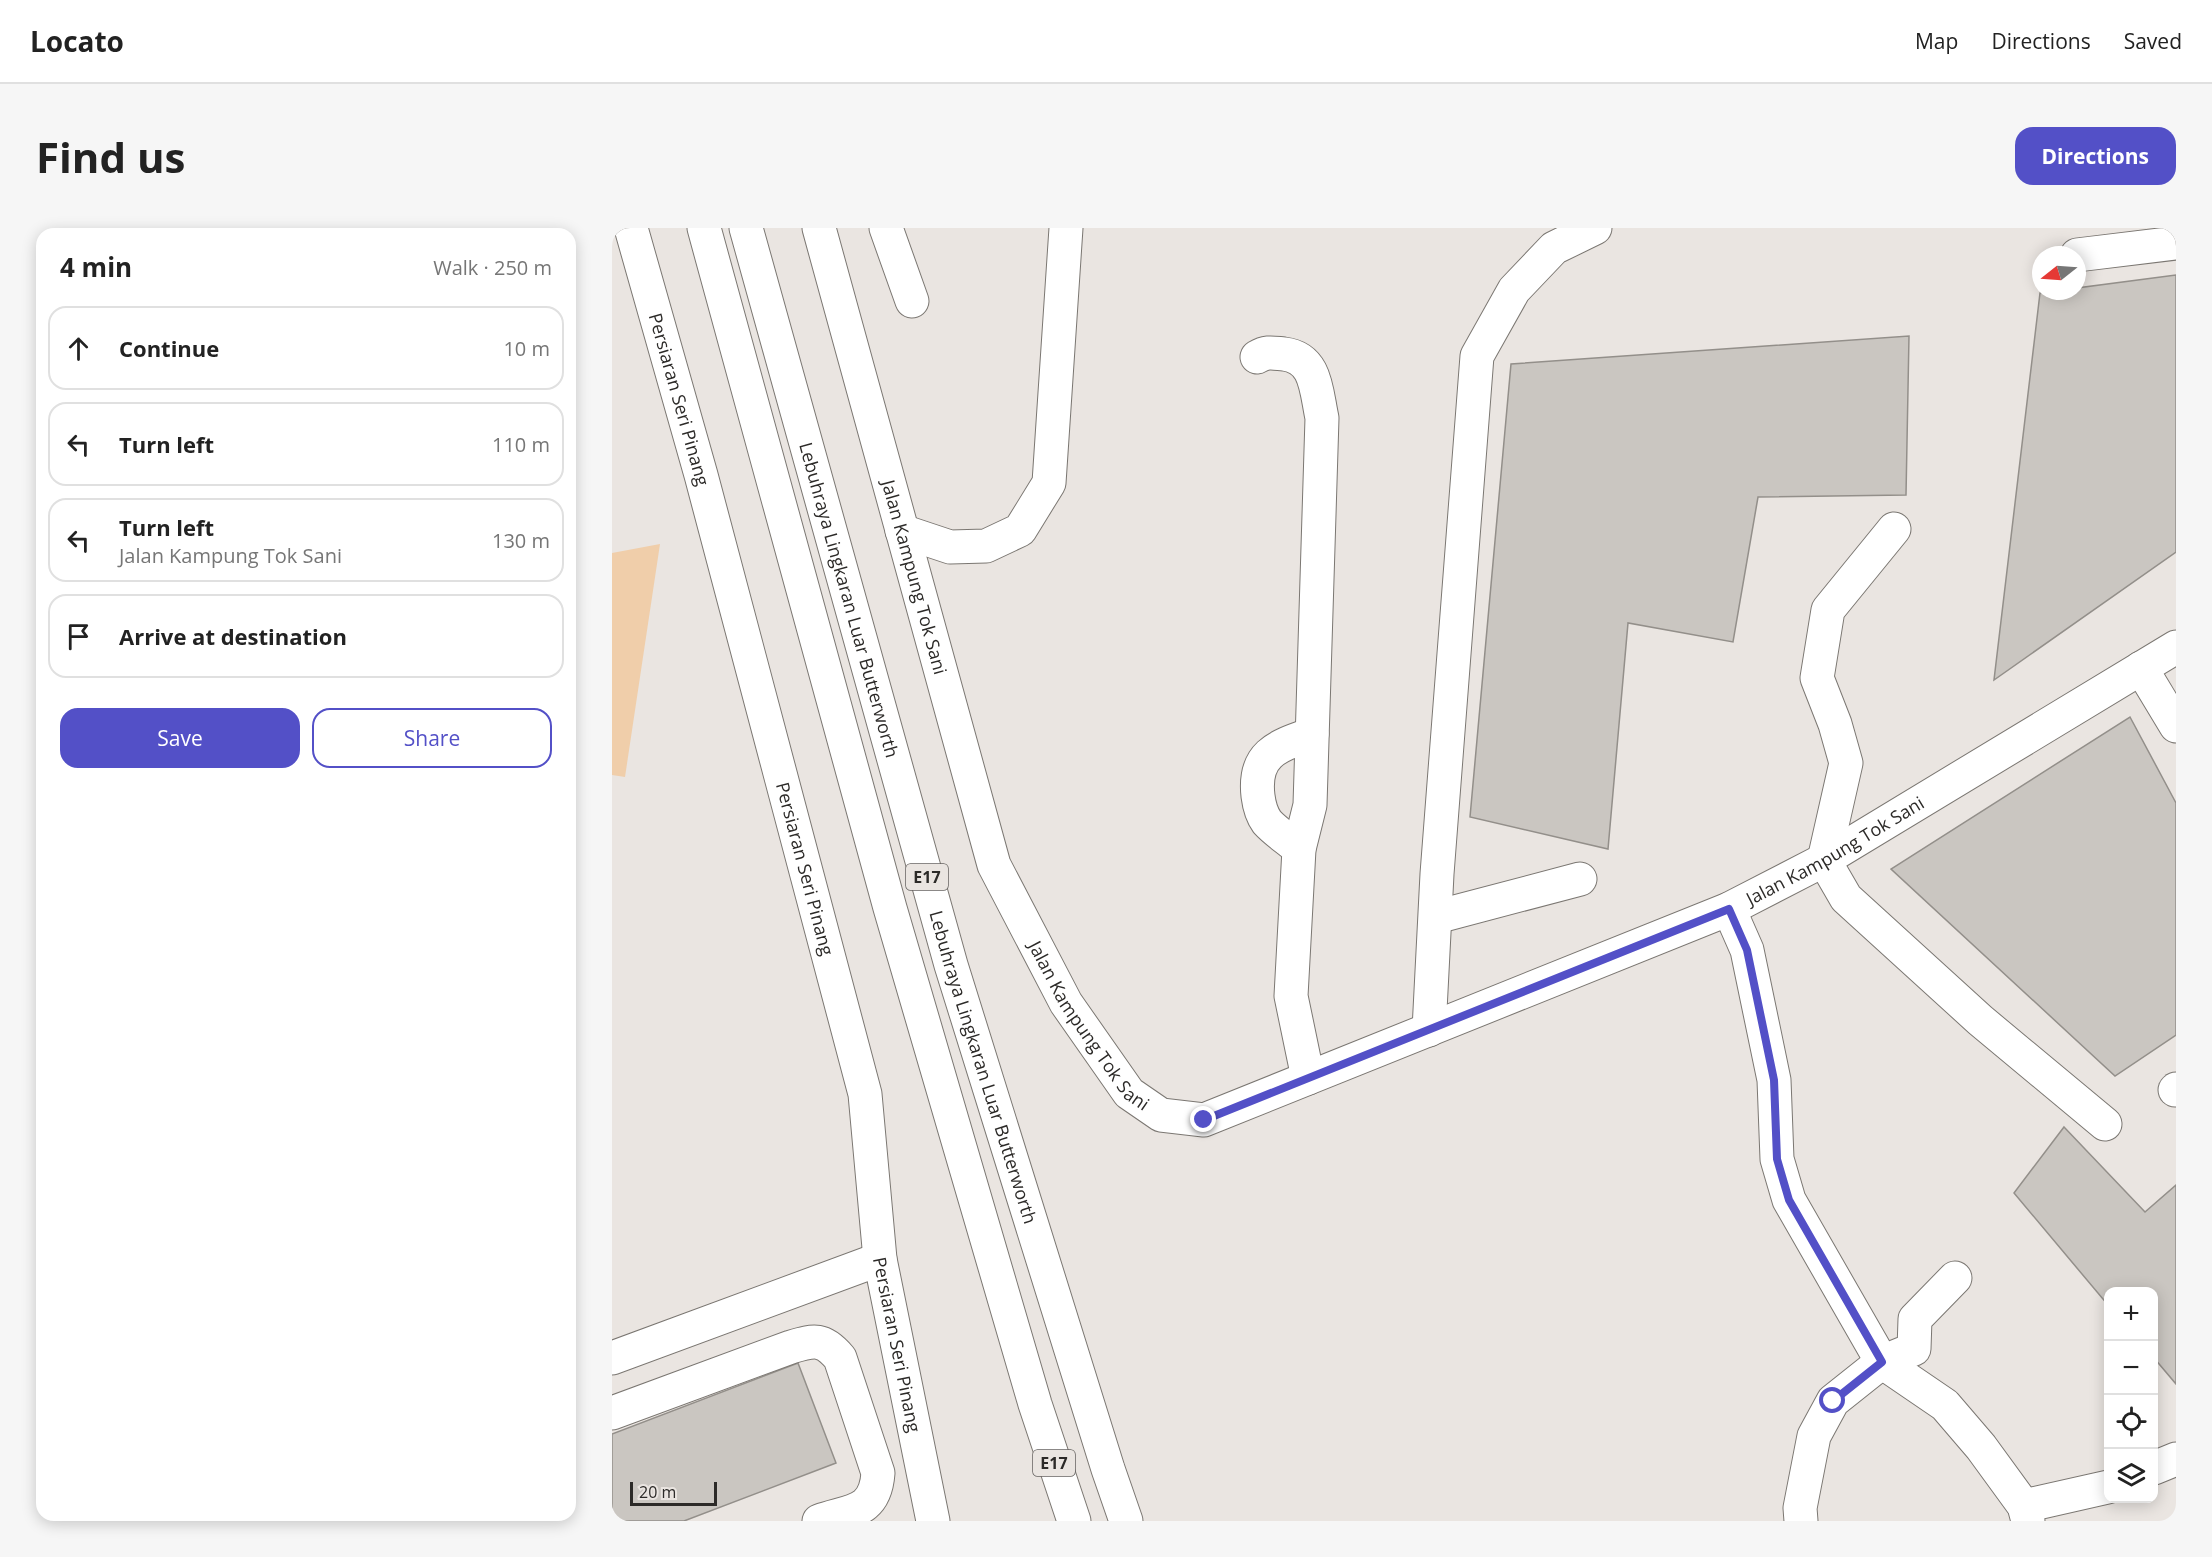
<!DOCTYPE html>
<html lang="en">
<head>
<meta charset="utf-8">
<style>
	body { margin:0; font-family:"Open Sans",sans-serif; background:#f6f6f6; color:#222 }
	.controls { position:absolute; right:18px; bottom:18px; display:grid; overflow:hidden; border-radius:12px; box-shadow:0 3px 15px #0003 }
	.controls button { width:54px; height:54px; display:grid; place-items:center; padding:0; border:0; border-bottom:2px solid #e0e0e0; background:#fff; color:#222; font:30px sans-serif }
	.compass { position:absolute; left:1420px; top:18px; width:54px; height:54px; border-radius:50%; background:#fff; box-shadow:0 3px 15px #0003; rotate:253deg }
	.scale { position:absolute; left:18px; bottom:15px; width:87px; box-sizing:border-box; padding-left:6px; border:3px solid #2c2a28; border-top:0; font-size:16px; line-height:21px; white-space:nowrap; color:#2c2a28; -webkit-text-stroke:4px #eae5e1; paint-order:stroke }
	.stop { position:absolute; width:18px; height:18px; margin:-14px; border:4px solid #5350c7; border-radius:50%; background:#fff }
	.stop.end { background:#5350c7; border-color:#fff; box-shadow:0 2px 6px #0008 }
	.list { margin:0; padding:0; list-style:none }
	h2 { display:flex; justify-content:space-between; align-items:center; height:78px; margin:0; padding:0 24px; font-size:26px }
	h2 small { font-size:20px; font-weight:400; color:#767676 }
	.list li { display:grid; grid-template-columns:39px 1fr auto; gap:18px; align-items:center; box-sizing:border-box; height:84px; margin:0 12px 12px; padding:0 12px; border:2px solid #e0e0e0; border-radius:18px }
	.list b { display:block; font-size:22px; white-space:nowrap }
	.list p { margin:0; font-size:20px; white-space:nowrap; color:#767676 }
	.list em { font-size:20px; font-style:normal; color:#767676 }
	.actions { display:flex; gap:12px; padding:18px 24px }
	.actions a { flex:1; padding:14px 0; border:2px solid #5350c7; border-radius:18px; text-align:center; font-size:21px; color:#5350c7 }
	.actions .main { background:#5350c7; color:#fff }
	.icon { flex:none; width:33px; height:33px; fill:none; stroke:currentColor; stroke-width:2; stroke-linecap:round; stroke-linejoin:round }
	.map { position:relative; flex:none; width:1564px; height:1293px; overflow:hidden; border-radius:18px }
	header { display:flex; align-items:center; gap:36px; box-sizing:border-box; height:84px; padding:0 30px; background:#fff; border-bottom:2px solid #e0e0e0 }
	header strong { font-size:28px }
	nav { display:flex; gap:33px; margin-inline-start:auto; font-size:21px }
	.intro { display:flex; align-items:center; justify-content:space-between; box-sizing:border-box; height:144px; padding:0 36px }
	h1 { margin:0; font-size:42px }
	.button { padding:15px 27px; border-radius:18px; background:#5350c7; color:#fff; font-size:21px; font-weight:700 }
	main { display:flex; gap:36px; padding:0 36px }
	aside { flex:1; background:#fff; border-radius:18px; box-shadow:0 3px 15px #0003 }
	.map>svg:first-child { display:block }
	.green { fill:#f0ceaa }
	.building { fill:#cac6c1; stroke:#938f8a; stroke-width:1.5 }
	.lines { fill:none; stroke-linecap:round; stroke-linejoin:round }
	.minor-casing { stroke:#7b7772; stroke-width:35 }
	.highway-casing { stroke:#7b7772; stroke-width:35 }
	.minor { stroke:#fff; stroke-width:33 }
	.highway { stroke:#fff; stroke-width:33 }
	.route { stroke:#5350c7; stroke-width:8 }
	.labels { text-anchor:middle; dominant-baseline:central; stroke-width:5; stroke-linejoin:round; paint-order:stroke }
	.shield { fill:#eae5e1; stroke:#656260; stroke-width:1.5 }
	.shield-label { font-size:16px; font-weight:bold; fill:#2c2a28 }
	.street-label { font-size:18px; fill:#2c2a28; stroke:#eae5e1 }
</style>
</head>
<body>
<header>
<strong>Locato</strong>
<nav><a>Map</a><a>Directions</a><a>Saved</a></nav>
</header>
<div class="intro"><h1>Find us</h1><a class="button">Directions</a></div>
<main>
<aside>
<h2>4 min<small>Walk · 250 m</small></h2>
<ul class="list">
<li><svg class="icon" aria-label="ahead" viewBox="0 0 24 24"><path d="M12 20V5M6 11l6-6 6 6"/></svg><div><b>Continue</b></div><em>10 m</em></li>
<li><svg class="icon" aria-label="left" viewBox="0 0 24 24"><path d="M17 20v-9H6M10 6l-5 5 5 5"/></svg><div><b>Turn left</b></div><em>110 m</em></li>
<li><svg class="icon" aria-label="left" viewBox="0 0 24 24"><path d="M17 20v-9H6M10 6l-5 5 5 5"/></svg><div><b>Turn left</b><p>Jalan Kampung Tok Sani</p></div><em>130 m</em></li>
<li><svg class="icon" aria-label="arrive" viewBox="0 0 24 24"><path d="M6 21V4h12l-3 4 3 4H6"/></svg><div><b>Arrive at destination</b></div></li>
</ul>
<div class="actions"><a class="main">Save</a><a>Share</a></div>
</aside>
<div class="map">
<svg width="1564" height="1293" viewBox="0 0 1564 1293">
	<rect width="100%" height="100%" fill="#eae5e1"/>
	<path class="green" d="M48 316 13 549 0 547V325Z"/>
	<path class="building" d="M1564 47V324L1382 452 1428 65 1465 63V60Z
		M1297 108 1294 267 1146 269 1121 414 1016 395 996 621 858 589 899 136Z
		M1518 489 1564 575V807L1503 848 1279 641Z
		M1452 899 1533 984 1564 957V1156L1542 1130V1064H1496V1077L1402 965Z
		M186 1135 224 1235 72 1293H0V1206Z"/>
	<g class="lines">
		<defs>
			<g id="minor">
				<path id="s1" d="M19 0 89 247 253 866 268 1031 321 1293"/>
				<path id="s2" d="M207 0 382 637 454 775 517 865 549 887 592 892 1117 681 1212 632 1564 419"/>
				<path d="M274 0 300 73"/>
				<path d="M1465 27 1564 15"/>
				<path d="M645 129C655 123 661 125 672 126 705 130 704 163 710 190L698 577 687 621 679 768 696 850"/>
				<path d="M1282 301 1216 382 1205 450 1223 496 1234 535 1212 632 1234 670 1368 792 1493 896"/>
				<path d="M290 303 338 319 374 318 408 302 437 255 454 0"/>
				<path d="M1529 440 1564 498"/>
				<path d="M687 621C677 612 664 604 655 594 650 587 647 576 646 568 641 525 666 518 700 506"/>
				<path d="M1117 681 1135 722 1162 852 1165 931 1177 972 1270 1134 1333 1177 1369 1219 1412 1278 1416 1293"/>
				<path d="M824 689 968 651"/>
				<path d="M817 802 825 646 865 128 902 62 942 20 983 0"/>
				<path d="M1563 862 1564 861"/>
				<path d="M0 1130 268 1031"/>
				<path d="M0 1185 179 1119C203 1112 211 1110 228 1130L266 1245C263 1286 238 1282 207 1293"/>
				<path d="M1542 1240 1564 1231"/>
				<path d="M1412 1278 1496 1259"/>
				<path d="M1189 1293 1188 1280 1202 1208 1221 1173 1270 1134 1302 1121 1303 1091 1343 1050"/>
			</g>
			<g id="highway">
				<path d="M92 0 278 680 423 1176 462 1293"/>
				<path id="s3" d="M134 0 339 737 496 1241 514 1293"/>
			</g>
		</defs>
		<use href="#minor" class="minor-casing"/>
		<use href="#highway" class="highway-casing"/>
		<use href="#minor" class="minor"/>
		<use href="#highway" class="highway"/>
	</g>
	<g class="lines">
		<path class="route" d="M592 892 1117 681 1135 722 1162 852 1165 931 1177 972 1270 1134 1221 1173"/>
	</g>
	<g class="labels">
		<g class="shield">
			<rect x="294" y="636" width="42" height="26" rx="4.5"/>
			<rect x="421" y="1222" width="42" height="26" rx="4.5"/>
		</g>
		<g class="shield-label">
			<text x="315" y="649">E17</text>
			<text x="442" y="1235">E17</text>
		</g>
		<g class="street-label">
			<text stroke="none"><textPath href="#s1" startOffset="178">Persiaran Seri Pinang</textPath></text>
			<text stroke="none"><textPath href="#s2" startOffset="362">Jalan Kampung Tok Sani</textPath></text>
			<text stroke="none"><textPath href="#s3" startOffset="386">Lebuhraya Lingkaran Luar Butterworth</textPath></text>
			<text stroke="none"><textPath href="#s2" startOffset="1695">Jalan Kampung Tok Sani</textPath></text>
			<text stroke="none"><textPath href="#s1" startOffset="664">Persiaran Seri Pinang</textPath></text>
			<text stroke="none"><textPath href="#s2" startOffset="848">Jalan Kampung Tok Sani</textPath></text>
			<text stroke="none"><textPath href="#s3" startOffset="872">Lebuhraya Lingkaran Luar Butterworth</textPath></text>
			<text stroke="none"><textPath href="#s1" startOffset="1150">Persiaran Seri Pinang</textPath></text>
		</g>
	</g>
</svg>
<div class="controls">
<button>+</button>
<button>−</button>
<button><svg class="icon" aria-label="locate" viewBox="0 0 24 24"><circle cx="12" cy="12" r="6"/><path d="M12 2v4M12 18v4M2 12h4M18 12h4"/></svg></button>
<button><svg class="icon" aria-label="layers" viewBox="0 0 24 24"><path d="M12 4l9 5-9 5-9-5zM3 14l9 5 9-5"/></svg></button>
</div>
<svg class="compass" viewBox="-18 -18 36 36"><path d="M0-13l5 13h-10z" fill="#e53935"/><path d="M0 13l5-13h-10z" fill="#767676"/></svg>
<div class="scale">20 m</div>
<div class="stop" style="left:1221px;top:1173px"></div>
<div class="stop end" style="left:592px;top:892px"></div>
</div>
</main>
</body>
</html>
